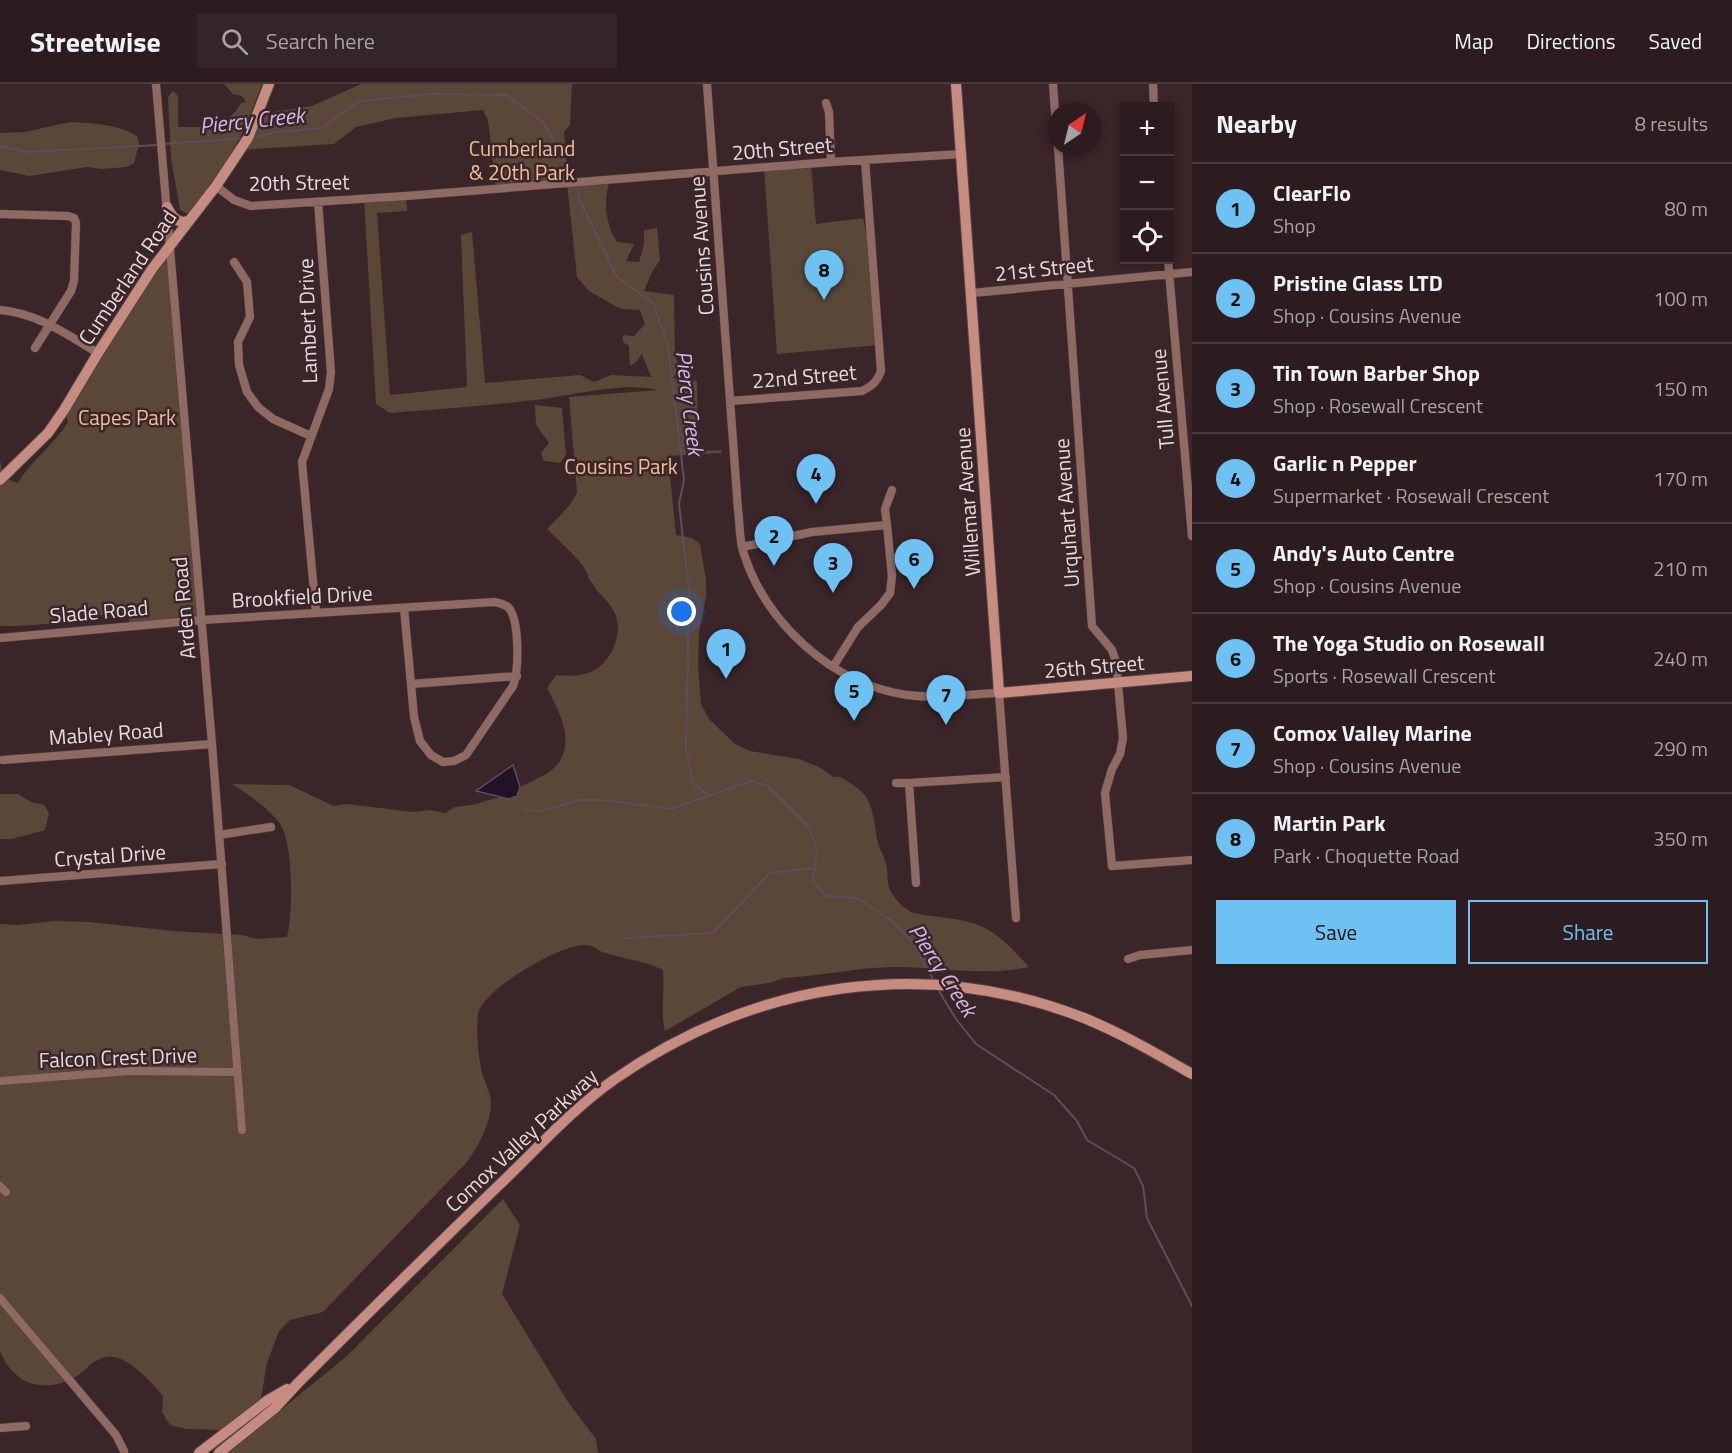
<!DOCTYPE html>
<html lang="en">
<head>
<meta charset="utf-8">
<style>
	body { margin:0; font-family:"Titillium Web",sans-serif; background:#342528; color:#f1f3f6 }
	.controls { position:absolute; right:18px; top:18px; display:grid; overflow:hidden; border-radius:0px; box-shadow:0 3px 9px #0003 }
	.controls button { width:54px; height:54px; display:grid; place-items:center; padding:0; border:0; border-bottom:2px solid #483a3d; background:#2c1c1f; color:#f1f3f6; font:30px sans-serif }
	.compass { position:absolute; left:1048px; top:18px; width:54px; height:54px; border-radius:50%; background:#2c1c1f; box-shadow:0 3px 9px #0003; rotate:35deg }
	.you { position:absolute; left:682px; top:528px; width:21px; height:21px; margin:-15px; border:4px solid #fff; border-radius:50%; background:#1a73e8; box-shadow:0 0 0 9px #1a73e833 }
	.badge { display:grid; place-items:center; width:39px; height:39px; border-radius:50%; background:#6ec2f3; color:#111; font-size:20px; font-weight:700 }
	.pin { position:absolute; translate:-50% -50px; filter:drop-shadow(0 2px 3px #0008) }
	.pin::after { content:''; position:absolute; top:32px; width:21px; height:18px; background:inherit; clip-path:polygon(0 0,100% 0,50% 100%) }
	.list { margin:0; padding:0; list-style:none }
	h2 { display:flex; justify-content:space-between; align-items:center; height:78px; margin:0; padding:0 24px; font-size:26px }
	h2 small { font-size:20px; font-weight:400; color:#a6a1a4 }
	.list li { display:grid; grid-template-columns:39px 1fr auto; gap:18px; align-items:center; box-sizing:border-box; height:90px; padding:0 24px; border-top:2px solid #483a3d }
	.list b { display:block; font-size:22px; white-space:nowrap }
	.list p { margin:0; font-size:20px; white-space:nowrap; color:#a6a1a4 }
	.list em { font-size:20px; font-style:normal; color:#a6a1a4 }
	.actions { display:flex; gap:12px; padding:18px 24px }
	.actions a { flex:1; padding:14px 0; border:2px solid #6ec2f3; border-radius:0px; text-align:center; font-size:21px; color:#6ec2f3 }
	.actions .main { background:#6ec2f3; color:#111 }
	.icon { flex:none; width:33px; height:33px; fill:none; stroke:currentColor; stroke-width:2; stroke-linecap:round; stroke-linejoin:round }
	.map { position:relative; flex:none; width:1192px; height:1369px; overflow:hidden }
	header { display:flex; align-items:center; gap:36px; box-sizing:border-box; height:84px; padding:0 30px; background:#2c1c1f; border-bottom:2px solid #483a3d }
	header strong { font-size:28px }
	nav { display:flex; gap:33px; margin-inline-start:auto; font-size:21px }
	.search { width:420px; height:54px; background:#342528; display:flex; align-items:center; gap:15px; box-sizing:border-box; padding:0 21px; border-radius:0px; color:#a6a1a4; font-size:22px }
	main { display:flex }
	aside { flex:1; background:#2c1c1f }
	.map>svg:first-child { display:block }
	.green { fill:#5a4738 }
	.water { fill:#211228; stroke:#5d4e5e; stroke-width:1.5 }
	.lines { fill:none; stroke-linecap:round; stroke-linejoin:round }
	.stream { stroke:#5d4e5e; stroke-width:2 }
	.street-casing { stroke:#564246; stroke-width:9 }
	.secondary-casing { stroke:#564246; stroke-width:12 }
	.street { stroke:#8f6a62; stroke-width:8 }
	.secondary { stroke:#c68c80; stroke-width:10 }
	.labels { text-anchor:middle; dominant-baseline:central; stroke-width:5; stroke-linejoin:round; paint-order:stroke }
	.park-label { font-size:21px; fill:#efbc96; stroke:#3a2529 }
	.street-label { font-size:21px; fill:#e8dadc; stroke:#3a2529 }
	.water-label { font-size:22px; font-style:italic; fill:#d6b5e7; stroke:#3a2529 }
</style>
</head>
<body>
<header>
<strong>Streetwise</strong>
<div class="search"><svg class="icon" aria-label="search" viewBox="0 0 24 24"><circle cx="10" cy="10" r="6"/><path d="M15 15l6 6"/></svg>Search here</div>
<nav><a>Map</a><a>Directions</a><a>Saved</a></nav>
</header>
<main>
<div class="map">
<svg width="1192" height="1369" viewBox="0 0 1192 1369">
	<rect width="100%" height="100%" fill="#3a2529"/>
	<path class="green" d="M224 0H262L245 44 225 80 188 130 180 126 171 74 168 13 173 7 178 12V43C205 43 226 46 241 19L246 18 242 12 233 10Z
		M361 0H572L570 41 564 48 567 99 610 96C603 117 605 138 617 158L634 160 626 177 639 178 644 160V146L657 144 660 176 652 188 644 207 674 211 675 272 681 286 672 294 697 297 698 361 695 367 722 366 721 369 668 372 676 451 692 454 700 460 706 496V512L699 548 698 580 701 620 709 635 735 660 750 667 799 675 819 683 834 693C841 692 844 695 850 699 876 714 872 733 878 759 880 766 885 773 886 780 888 786 887 793 888 799 890 811 903 825 914 829 936 834 962 833 983 843 1001 852 1016 868 1029 883 982 893 937 882 890 883 856 884 819 892 784 894L769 899 741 903 665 947C660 926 665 907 663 886 644 876 623 875 602 868 597 865 592 861 586 861 562 859 483 905 478 930 476 948 478 971 482 989 485 998 491 1010 491 1019 491 1040 478 1062 467 1078L323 1228 290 1236 279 1247 267 1279 261 1314 251 1329 222 1346 186 1345 170 1341 162 1328 163 1312C152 1299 131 1275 113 1273 92 1271 87 1289 70 1296 39 1309 11 1298 0 1266V840L18 841 54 837 89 838 174 847 242 851 257 855 287 853C293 829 294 759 279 738 266 723 248 710 232 700L289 701 334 722 347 720 413 728 430 726 445 729 455 723 472 721 520 707V703C532 697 553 689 560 677 574 652 558 626 547 604L556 591C577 593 596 592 609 572 618 559 622 538 612 524 606 515 597 508 592 499 588 494 587 487 583 482 573 469 559 457 547 445L569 422 577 409 569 313 658 306C625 297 569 312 534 316 486 322 438 325 390 329L376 320 364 115 406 112 407 127 377 129 390 311 467 303 461 151 472 148 485 299 580 291 594 298 611 291 651 293 642 270 636 278 630 282 629 262 623 258V251L634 252 645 240 640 226 623 225 615 222 589 207 577 193 567 99 496 105 488 36 483 26 396 34 356 43 334 60 240 66 254 39 273 28 312 22Z
		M70 38C92 39 118 40 137 52L139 60 134 79 127 83 102 85 87 83 29 92 0 86V49L25 48Z
		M811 79 816 140 863 134 872 171 879 261 777 270 764 83Z
		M170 160 202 536 131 542 126 526C85 535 41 543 0 542V376L3 393 18 399C31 376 54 361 68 338L64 326Z
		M535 321 562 324 566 371 560 379 544 377 541 369 549 359 536 341Z
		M0 710H18L31 718 44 721 49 729 45 746 12 755H0Z
		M503 1115 520 1141 502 1210 568 1318 596 1355 598 1369H228L347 1272Z"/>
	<path class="water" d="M513 681 520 703 517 712 509 715 476 707Z"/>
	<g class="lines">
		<path class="stream" d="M250 54 277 48 322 44 359 17 431 10 506 11 543 38 576 96
			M164 60 245 54
			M0 62 27 68 158 61
			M577 102 580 117 617 193 653 219 668 261 684 396 679 420 689 508 686 664 693 699 709 712
			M524 726 541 727 580 716H601L671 725 751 697 768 702 809 743 817 765 813 797 826 812 857 814 891 836 913 859 935 899
			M626 854 713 849 770 789 816 784
			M939 907 956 935 976 960 1054 1011 1077 1037 1087 1056 1134 1084 1143 1102 1147 1134 1192 1222"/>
		<defs>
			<path id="street" d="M156 0 212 660 242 1046
				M707 0 738 426C740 439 739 454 743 467 765 539 832 600 907 611 937 615 969 610 999 609L1016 834
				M1053 0 1057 56
				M1153 0 1154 22
				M826 19 829 28 831 78
				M1058 63 1092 542 1112 566 1116 578 1123 654 1120 670 1112 685 1105 709 1112 782 1192 776
				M216 102 234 116 251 122 406 112 831 78 962 70
				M0 130 68 132 74 134 76 139 74 197 71 207 35 264
				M1168 176 1192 452
				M234 178 247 198 250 233 238 258 239 281 247 308 258 323 273 335 311 352
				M972 209 1192 188
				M0 226C37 229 66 250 98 269
				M730 317 862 307C872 302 877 298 881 287L865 76
				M887 441 885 425 892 406
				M742 463 812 448 887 441 892 492 890 509 881 521 858 543 833 583
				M316 529 302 378 329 305 331 288 318 118
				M0 554 202 536 495 518C499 519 504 520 508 523 520 535 519 587 513 602L466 671 454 677 443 678 431 671 420 657 414 633 404 524
				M411 600 517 592
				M3 676 212 660
				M896 699H909
				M219 751 271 743
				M0 797 222 780
				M916 799 909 699 1006 693
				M1128 875 1140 871 1192 866
				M0 997 131 987 237 988
				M0 1102 6 1108
				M0 1214 116 1351 124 1367
				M0 1344 26 1342"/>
			<path id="secondary" d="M956 0 999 609 1192 592
				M167 123C172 133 177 140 188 137
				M0 396 48 349 64 326 98 269 152 185 216 102 248 54 269 0
				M199 1369 268 1316 287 1305
				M219 1369 275 1324 298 1299C364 1233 431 1167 498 1102 536 1066 572 1025 615 995 755 898 924 871 1084 934 1121 949 1157 970 1192 990"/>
		</defs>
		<use href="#street" class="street-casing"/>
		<use href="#secondary" class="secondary-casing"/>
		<use href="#street" class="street"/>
		<use href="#secondary" class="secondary"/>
	</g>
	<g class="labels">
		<g class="park-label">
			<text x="522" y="64">Cumberland<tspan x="522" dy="24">&amp; 20th Park</tspan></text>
			<text x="127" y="333">Capes Park</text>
			<text x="621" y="382">Cousins Park</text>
		</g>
		<g class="street-label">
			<text transform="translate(782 64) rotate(-5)">20th Street</text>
			<text transform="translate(299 98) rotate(-1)">20th Street</text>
			<text transform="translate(701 162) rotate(-94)">Cousins Avenue</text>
			<text transform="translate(1044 184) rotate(-6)">21st Street</text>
			<text transform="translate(127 193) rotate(-56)">Cumberland Road</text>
			<text transform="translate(307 237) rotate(-92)">Lambert Drive</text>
			<text transform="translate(804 292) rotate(-5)">22nd Street</text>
			<text transform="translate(1162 315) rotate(-95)">Tull Avenue</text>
			<text transform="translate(967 418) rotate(-94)">Willemar Avenue</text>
			<text transform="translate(1066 429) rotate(-94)">Urquhart Avenue</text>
			<text transform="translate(302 512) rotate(-3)">Brookfield Drive</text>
			<text transform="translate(183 524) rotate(-95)">Arden Road</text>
			<text transform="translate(99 527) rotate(-5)">Slade Road</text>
			<text transform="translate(1094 582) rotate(-5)">26th Street</text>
			<text transform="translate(106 649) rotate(-4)">Mabley Road</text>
			<text transform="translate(110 771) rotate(-4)">Crystal Drive</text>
			<text transform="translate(118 973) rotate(-2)">Falcon Crest Drive</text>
			<text transform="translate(521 1056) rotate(-43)">Comox Valley Parkway</text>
		</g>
		<g class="water-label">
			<text transform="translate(252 36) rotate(-6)">Piercy Creek</text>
			<text transform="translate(690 319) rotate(83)">Piercy Creek</text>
			<text transform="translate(943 886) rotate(57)">Piercy Creek</text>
		</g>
	</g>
</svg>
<div class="controls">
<button>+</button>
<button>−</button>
<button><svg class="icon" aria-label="locate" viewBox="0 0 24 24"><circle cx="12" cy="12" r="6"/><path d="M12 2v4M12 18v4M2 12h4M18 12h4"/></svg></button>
</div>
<svg class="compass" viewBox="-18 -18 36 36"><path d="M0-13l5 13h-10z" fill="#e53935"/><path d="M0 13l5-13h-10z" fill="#a6a1a4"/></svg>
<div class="you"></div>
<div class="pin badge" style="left:726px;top:595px">1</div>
<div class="pin badge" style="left:774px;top:482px">2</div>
<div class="pin badge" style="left:833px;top:509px">3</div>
<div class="pin badge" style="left:816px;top:420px">4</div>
<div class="pin badge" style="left:854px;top:637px">5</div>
<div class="pin badge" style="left:914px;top:505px">6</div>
<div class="pin badge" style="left:946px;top:641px">7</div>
<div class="pin badge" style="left:824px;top:216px">8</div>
</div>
<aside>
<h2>Nearby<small>8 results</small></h2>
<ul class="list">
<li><span class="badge">1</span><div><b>ClearFlo</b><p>Shop</p></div><em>80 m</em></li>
<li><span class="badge">2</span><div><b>Pristine Glass LTD</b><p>Shop · Cousins Avenue</p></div><em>100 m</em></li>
<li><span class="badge">3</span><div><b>Tin Town Barber Shop</b><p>Shop · Rosewall Crescent</p></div><em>150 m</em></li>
<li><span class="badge">4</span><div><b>Garlic n Pepper</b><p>Supermarket · Rosewall Crescent</p></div><em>170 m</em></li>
<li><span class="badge">5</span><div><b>Andy's Auto Centre</b><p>Shop · Cousins Avenue</p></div><em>210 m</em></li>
<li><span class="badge">6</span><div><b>The Yoga Studio on Rosewall</b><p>Sports · Rosewall Crescent</p></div><em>240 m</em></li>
<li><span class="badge">7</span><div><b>Comox Valley Marine</b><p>Shop · Cousins Avenue</p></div><em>290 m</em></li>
<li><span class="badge">8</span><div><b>Martin Park</b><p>Park · Choquette Road</p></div><em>350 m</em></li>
</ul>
<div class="actions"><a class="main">Save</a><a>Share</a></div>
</aside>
</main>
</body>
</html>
